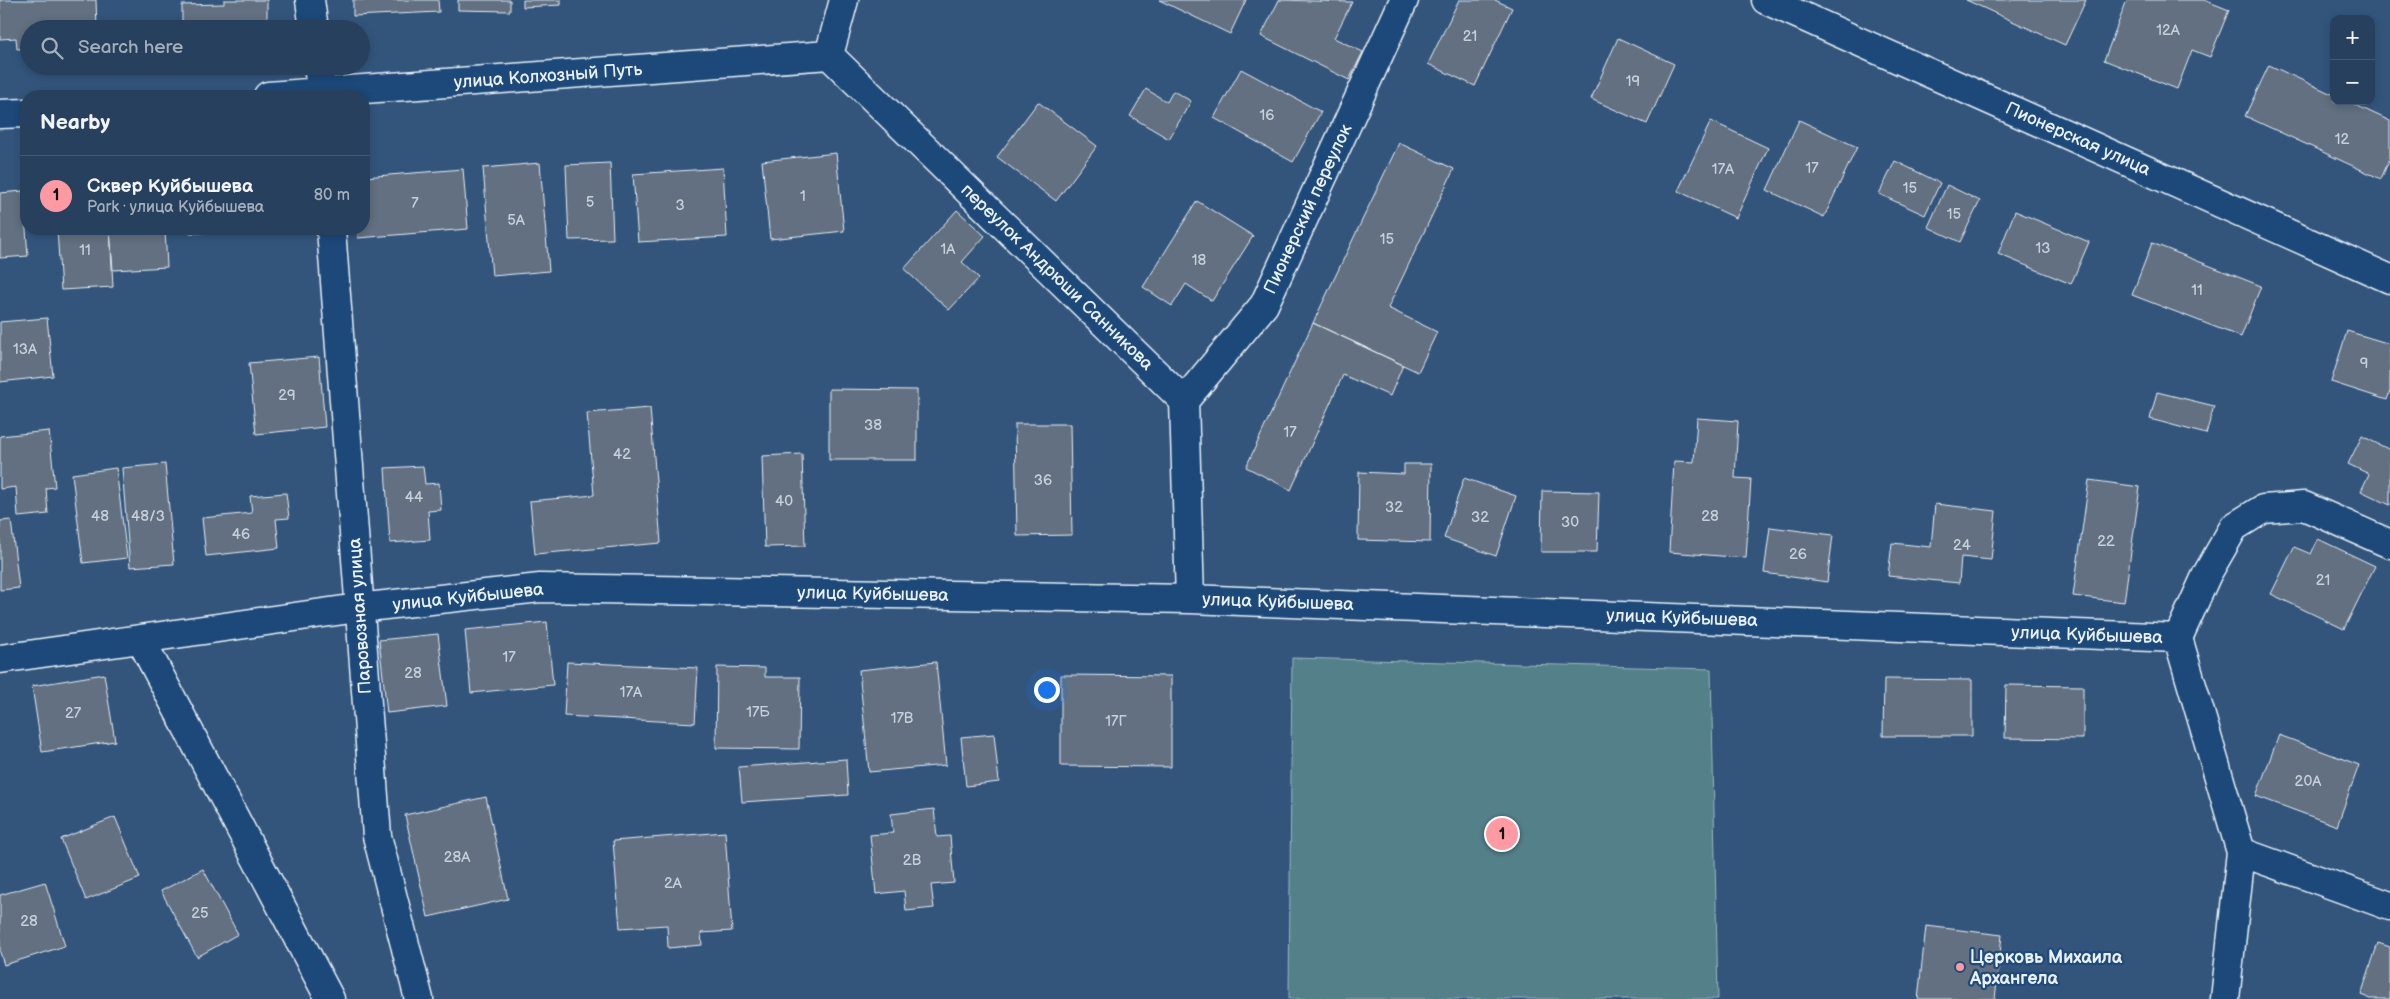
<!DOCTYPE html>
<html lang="en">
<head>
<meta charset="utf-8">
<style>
	body { margin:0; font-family:"Balsamiq Sans",sans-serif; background:#324b66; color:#f1f3f6 }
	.controls { position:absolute; right:15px; top:15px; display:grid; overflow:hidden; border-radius:10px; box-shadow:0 2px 8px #0003 }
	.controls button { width:45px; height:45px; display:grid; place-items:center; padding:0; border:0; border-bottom:1px solid #425972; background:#26405d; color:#f1f3f6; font:25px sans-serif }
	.you { position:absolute; left:1046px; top:689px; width:18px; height:18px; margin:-12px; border:4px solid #fff; border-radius:50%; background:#1a73e8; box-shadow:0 0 0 8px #1a73e833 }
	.badge { display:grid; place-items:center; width:32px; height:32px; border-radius:50%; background:#ff9aa2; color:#111; font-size:16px; font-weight:700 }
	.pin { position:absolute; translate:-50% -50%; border:2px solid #fff; box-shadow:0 1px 5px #0006 }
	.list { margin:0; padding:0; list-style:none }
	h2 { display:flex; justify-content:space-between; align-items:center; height:65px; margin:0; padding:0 20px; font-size:21px }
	h2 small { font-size:16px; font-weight:400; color:#a4afbc }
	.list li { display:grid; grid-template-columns:32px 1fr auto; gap:15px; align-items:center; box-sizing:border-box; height:80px; padding:0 20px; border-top:1px solid #425972 }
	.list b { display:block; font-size:19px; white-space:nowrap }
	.list p { margin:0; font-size:16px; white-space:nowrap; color:#a4afbc }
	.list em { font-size:16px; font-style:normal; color:#a4afbc }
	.icon { flex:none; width:28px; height:28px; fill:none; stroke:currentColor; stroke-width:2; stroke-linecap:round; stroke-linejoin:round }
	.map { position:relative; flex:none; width:2390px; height:999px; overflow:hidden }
	.search { position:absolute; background:#26405d; box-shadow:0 2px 8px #0003; left:20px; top:20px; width:350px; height:55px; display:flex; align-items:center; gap:12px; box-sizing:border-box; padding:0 18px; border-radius:28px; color:#a4afbc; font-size:19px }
	.panel { position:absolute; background:#26405d; box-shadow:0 2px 8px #0003; left:20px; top:90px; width:350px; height:145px; border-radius:20px }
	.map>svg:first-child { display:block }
	.green { fill:#528089; stroke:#9db8c0 }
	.building { fill:#626f81; stroke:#e8f1f8 }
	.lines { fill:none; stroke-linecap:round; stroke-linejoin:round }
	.minor-casing { stroke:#e8f1f8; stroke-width:31 }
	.minor { stroke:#1f4a7a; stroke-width:28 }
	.poi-dot { fill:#ff9aa2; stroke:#1f4a7a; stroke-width:2 }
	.labels { text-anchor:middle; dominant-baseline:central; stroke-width:4.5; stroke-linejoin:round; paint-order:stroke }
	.number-label { font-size:15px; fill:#c6d0da }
	.street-label { font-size:18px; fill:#e8f1f8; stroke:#1f4a7a }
	.poi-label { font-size:18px; font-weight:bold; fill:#e8f1f8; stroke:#1f4a7a; text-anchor:start }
</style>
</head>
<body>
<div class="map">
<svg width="2390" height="999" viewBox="0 0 2390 999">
	<rect width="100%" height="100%" fill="#33557c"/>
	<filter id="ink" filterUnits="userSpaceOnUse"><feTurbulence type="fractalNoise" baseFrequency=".02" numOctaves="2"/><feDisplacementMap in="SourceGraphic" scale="10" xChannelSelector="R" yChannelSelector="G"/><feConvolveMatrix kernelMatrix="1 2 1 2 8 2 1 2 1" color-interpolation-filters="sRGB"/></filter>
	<g filter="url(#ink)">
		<path class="green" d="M1292 658 1711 669 1718 999H1289Z"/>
		<path class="building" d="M0 0H96L97 29H29V48L17 49 16 38 0 39Z
			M224 0H267V29H182V5L224 4Z
			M353 0H438L439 12 353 16Z
			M458 0H510V11L458 10Z
			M523 0H561V5L523 7Z
			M1159 0H1246L1230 34Z
			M1279 0 1352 2 1334 38 1363 52 1349 80 1261 36Z
			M1459 0H1495L1512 8 1475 86 1428 64Z
			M1966 0H2086L2065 45Z
			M2127 0H2204L2229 10 2210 57 2192 50 2177 89 2104 60Z
			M1618 38 1674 64 1647 124 1591 99Z
			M2269 65 2334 95V101H2347L2390 121V158L2381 179 2245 116Z
			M1241 69 1321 112 1293 162 1214 118Z
			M1146 89 1167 102 1173 91 1191 101 1169 139 1130 116Z
			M1038 102 1097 146 1056 201 997 157Z
			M1799 120 1857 147 1824 217 1767 190Z
			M1711 121 1768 148 1736 218 1678 191Z
			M1399 143 1454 169 1388 308 1437 332 1418 372 1313 323Z
			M836 153 844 231 770 239 762 161Z
			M1895 161 1940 183 1925 215 1879 194Z
			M540 163 549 271 492 276 483 168Z
			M610 163 613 239 569 240 566 165Z
			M723 168 727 237 638 242 633 174Z
			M463 169 468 229 358 238 357 229H364V177Z
			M1947 185 1980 201 1960 242 1928 227Z
			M23 191 28 256 0 258V193Z
			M1197 201 1253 236 1212 301 1186 284 1172 306 1143 287Z
			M957 210 985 236 962 262 979 278 949 310 904 269Z
			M2015 211 2089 242 2071 284 1998 254Z
			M57 229H110L113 287 61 290Z
			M110 229H165L167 267 113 270Z
			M189 229H244L190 234Z
			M2152 243 2261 286 2241 337 2132 295Z
			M47 318 53 376 0 382V322Z
			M1313 323 1403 365 1390 396 1343 375 1291 490 1246 467Z
			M2347 331 2390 344V391L2387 400 2331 382Z
			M319 357 325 427 256 434 249 363Z
			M829 389 917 390V460H829Z
			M2157 392 2214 406 2206 434 2150 419Z
			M650 408 661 543 535 554 530 501 594 495 587 413Z
			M1697 418 1738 421 1735 478 1751 479 1746 558 1669 552 1674 461 1694 462Z
			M1015 424H1070L1072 535 1017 536Z
			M49 431 55 487 46 488 48 514 18 517 16 487 0 489V436Z
			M2362 436 2390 450V505L2361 491 2369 474 2348 464Z
			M802 454 805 546 765 547 762 456Z
			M165 464 174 564 130 567 122 468Z
			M1404 464H1431L1430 542 1358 540 1359 472 1404 474Z
			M423 466 425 484 439 483 441 510 428 511 430 540 390 543 385 468Z
			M116 468 127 558 83 563 72 474Z
			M1464 478 1516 496 1496 556 1444 538Z
			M2089 480 2140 487 2124 602 2073 596Z
			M1542 491 1599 492 1597 552H1541Z
			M286 493 289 518 276 519 279 548 206 556 202 518 252 513 250 496Z
			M1935 504 1996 511 1991 560 1961 557 1959 583 1888 576 1892 543 1931 547Z
			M11 520 19 588 0 590V521Z
			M1770 527 1833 535 1827 582 1764 573Z
			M2318 539 2375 566 2344 629 2271 594 2294 547 2311 554Z
			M547 622 553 685 471 693 465 630Z
			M438 634 447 706 387 713 379 640Z
			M567 662 698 668 695 723 564 716Z
			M936 662 946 765 869 772 859 670Z
			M717 667 765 668V677H800L799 749 716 748Z
			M104 674 115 741 42 752 32 686Z
			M1061 675 1171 676V767L1061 766Z
			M1884 679 1972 680V736H1883Z
			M2006 685 2083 686V739L2005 738Z
			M994 734 999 782 966 786 961 737Z
			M2279 735 2359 765 2337 826 2256 796Z
			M846 759 848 795 742 802 739 767Z
			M486 797 508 899 428 917 405 815Z
			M934 809 937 837 950 836 954 883 931 885 934 908 906 911 904 891 876 894 870 835 893 833 891 814Z
			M115 817 140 878 86 900 61 839Z
			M725 832 732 931 701 933 702 945 668 948 667 925 620 928 613 841Z
			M203 869 238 934 197 957 161 891Z
			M45 882 65 946 4 965 0 952V895Z
			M1926 926 2002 935 1995 999H1918Z
			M2378 943 2390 947V999H2371L2361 995Z"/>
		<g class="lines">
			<defs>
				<path id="minor" d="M310 0 314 29
					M844 0 829 55 1184 401 1190 599
					M1766 0 2390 279
					M318 66 322 96
					M268 96 829 55
					M0 114 26 113
					M331 229 377 836 419 999
					M1184 401 1264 305 1404 0
					M2178 638 2207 574 2234 527 2263 509 2304 506 2390 544
					M141 640 330 999
					M0 659 358 608 540 588 1190 599 2178 638 2241 852 2390 906
					M2225 999 2241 852"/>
			</defs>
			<use href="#minor" class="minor-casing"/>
			<use href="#minor" class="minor"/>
		</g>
	</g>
	<circle class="poi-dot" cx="1960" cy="967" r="5"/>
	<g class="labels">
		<g class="number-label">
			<text x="2168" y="30">12А</text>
			<text x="1470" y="36">21</text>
			<text x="1633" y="81">19</text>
			<text x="1267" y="115">16</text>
			<text x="2342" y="139">12</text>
			<text x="1812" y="168">17</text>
			<text x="1723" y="169">17А</text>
			<text x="1910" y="188">15</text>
			<text x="803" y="196">1</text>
			<text x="590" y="202">5</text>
			<text x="415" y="203">7</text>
			<text x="680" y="205">3</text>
			<text x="1954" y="214">15</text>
			<text x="516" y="220">5А</text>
			<text x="1387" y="239">15</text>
			<text x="2043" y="248">13</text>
			<text x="948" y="249">1А</text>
			<text x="85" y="250">11</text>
			<text x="1199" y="260">18</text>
			<text x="2197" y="290">11</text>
			<text x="25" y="349">13А</text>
			<text x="2364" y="363">9</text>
			<text x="287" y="395">29</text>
			<text x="873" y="425">38</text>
			<text x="1290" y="432">17</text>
			<text x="622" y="454">42</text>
			<text x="1043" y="480">36</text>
			<text x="414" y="497">44</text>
			<text x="784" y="501">40</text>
			<text x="1394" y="507">32</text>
			<text x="100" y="516">48</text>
			<text x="148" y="516">48/3</text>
			<text x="1710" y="516">28</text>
			<text x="1480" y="517">32</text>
			<text x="1570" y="522">30</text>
			<text x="241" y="534">46</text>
			<text x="2106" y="541">22</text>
			<text x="1962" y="545">24</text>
			<text x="1798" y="554">26</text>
			<text x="2323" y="580">21</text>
			<text x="509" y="657">17</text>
			<text x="413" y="673">28</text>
			<text x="631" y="692">17А</text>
			<text x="758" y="712">17Б</text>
			<text x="73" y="713">27</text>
			<text x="902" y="718">17В</text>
			<text x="1116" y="721">17Г</text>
			<text x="2308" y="781">20А</text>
			<text x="457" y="857">28А</text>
			<text x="912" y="860">2В</text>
			<text x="673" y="883">2А</text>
			<text x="200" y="913">25</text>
			<text x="29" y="921">28</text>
		</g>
		<g class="street-label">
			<text transform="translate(548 76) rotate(-4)">улица Колхозный Путь</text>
			<text transform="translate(2078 139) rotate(24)">Пионерская улица</text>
			<text transform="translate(1308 209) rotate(-65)">Пионерский переулок</text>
			<text transform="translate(1057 277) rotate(44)">переулок Андрюши Санникова</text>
			<text transform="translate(873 594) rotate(1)">улица Куйбышева</text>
			<text transform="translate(468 597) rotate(-6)">улица Куйбышева</text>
			<text transform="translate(1278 602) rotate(2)">улица Куйбышева</text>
			<text transform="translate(360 616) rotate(-94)">Паровозная улица</text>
			<text transform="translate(1682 618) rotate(2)">улица Куйбышева</text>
			<text transform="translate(2087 635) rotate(2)">улица Куйбышева</text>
		</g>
		<g class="poi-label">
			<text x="1970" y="957">Церковь Михаила<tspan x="1970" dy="21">Архангела</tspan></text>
		</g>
	</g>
</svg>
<div class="controls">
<button>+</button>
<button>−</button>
</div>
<div class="you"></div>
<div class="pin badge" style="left:1502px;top:834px">1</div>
<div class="search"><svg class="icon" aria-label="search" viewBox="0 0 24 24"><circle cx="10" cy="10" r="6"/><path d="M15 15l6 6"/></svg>Search here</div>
<section class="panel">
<h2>Nearby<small></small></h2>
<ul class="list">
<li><span class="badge">1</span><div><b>Сквер Куйбышева</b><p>Park · улица Куйбышева</p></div><em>80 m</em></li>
</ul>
</section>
</div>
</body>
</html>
